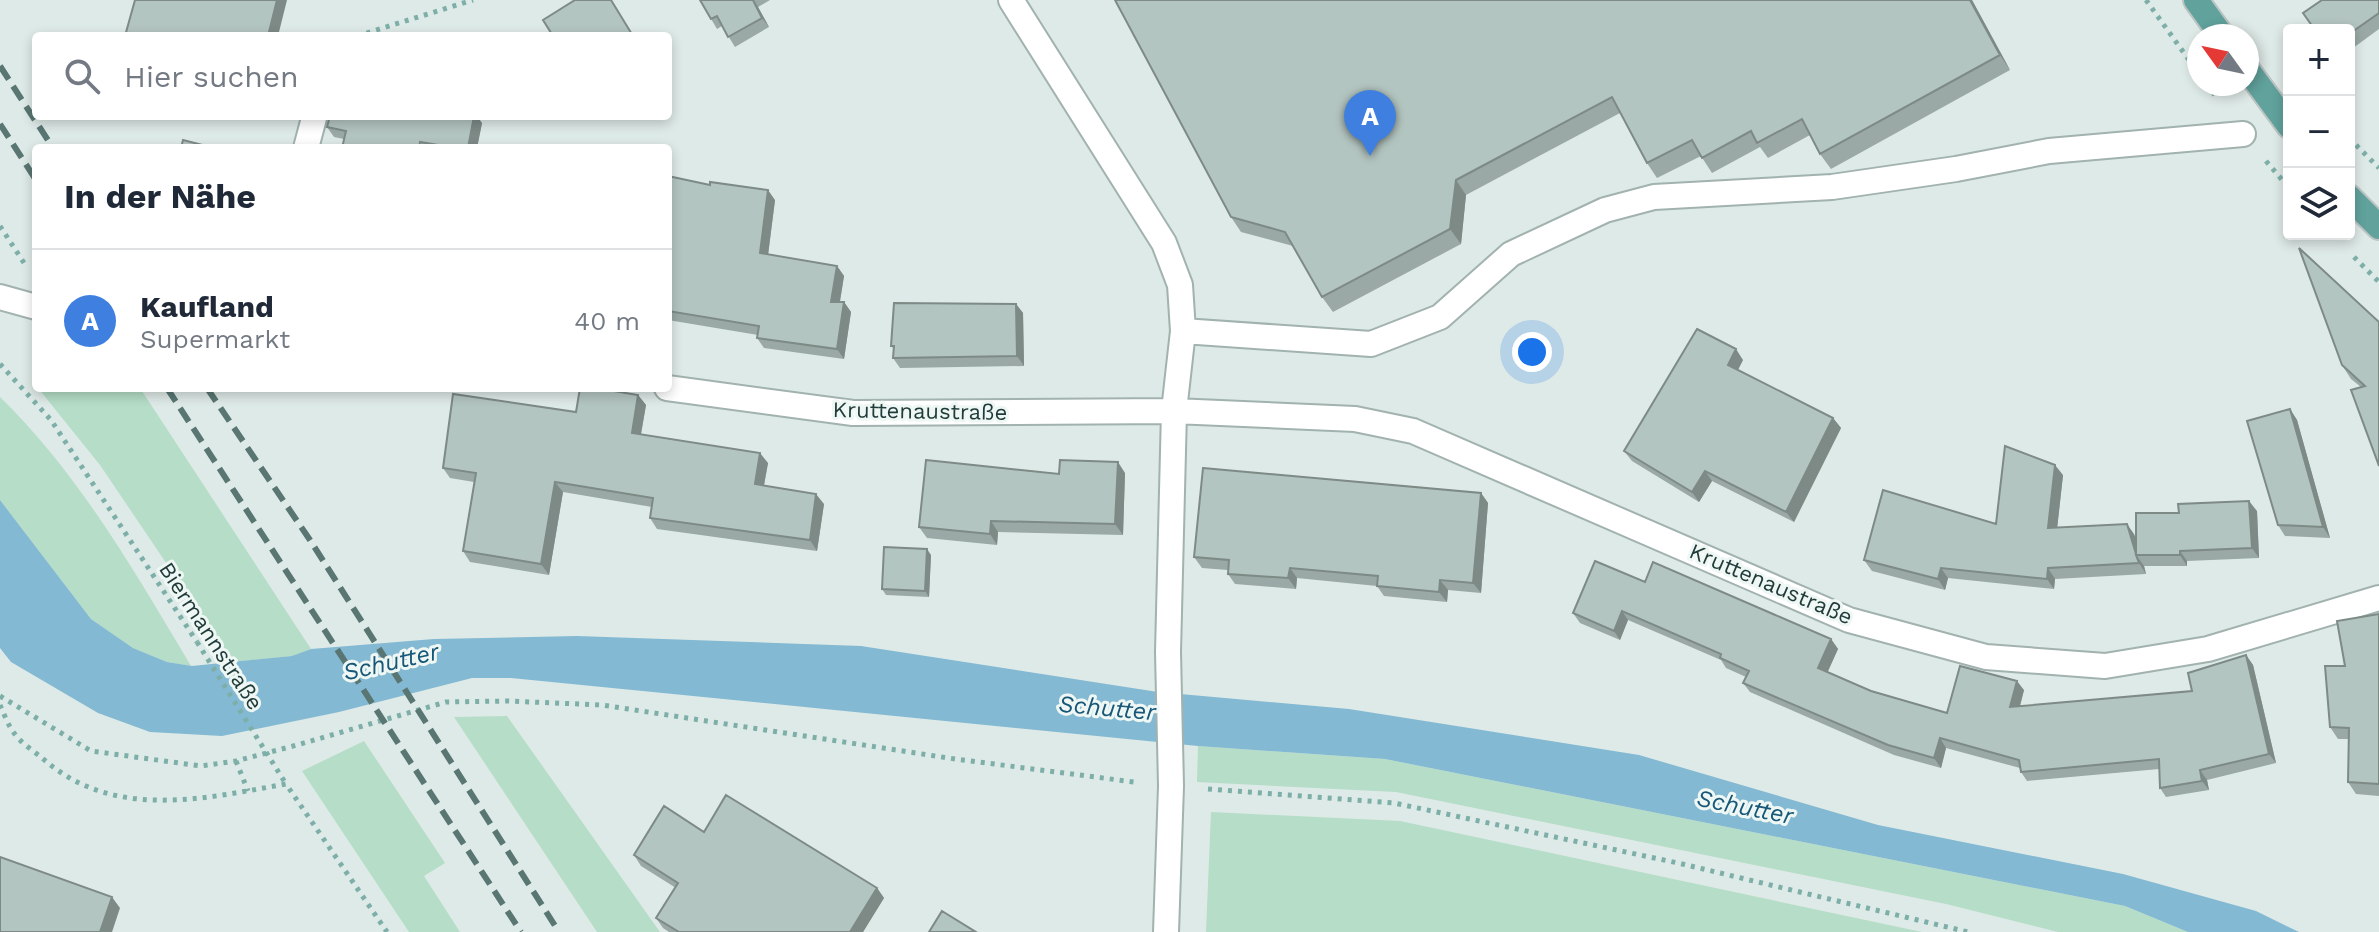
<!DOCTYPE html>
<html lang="de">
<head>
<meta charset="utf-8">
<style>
	body { margin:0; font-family:"Work Sans",sans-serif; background:#f2f2f3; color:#1f2937 }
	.controls { position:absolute; right:24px; top:24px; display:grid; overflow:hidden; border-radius:8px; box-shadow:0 4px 12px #0003 }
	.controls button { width:72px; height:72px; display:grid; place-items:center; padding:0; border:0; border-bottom:2px solid #e0e1e3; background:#fff; color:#1f2937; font:40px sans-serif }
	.compass { position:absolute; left:2187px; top:24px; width:72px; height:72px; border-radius:50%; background:#fff; box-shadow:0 4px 12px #0003; rotate:303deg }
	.you { position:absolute; left:1532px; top:352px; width:28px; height:28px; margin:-20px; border:6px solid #fff; border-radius:50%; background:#1a73e8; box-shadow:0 0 0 12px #1a73e833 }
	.badge { display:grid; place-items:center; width:52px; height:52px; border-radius:50%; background:#805a42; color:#fff; font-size:26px; font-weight:700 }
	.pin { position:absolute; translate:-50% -66px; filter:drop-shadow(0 2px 4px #0008) }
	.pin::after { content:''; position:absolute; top:42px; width:28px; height:24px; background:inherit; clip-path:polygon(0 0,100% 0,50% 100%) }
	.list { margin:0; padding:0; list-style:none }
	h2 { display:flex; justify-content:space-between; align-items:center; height:104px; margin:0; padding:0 32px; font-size:34px }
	h2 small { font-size:26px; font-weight:400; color:#747a83 }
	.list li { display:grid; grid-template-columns:52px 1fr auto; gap:24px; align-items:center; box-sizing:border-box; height:144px; padding:0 32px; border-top:2px solid #e0e1e3 }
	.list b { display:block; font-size:30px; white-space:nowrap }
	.list p { margin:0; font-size:26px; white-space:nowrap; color:#747a83 }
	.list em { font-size:26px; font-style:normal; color:#747a83 }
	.icon { flex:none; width:44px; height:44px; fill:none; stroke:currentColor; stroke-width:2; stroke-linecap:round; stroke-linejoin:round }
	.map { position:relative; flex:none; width:2379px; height:932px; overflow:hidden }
	.search { position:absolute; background:#fff; box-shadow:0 4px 12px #0003; left:32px; top:32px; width:640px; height:88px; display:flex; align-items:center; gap:20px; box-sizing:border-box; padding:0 28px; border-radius:8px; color:#747a83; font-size:30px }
	.panel { position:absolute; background:#fff; box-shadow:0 4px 12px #0003; left:32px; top:144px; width:640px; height:248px; border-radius:8px }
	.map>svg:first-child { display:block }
	.green { fill:#b5ddc7 }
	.water { fill:#83b9d2 }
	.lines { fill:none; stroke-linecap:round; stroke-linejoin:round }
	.minor-casing { stroke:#a1b2af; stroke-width:28 }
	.major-casing { stroke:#bcc4c3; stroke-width:28 }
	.path { stroke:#7dafa8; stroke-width:5; stroke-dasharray:4 6; stroke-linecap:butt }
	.minor { stroke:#fff; stroke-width:24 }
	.major { stroke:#61a29c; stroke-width:24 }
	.rail { stroke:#597673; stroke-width:6; stroke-dasharray:16 8; stroke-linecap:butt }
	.path-bridge { stroke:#7dafa8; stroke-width:5; stroke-dasharray:4 6; stroke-linecap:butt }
	.wall { fill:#9aa9a5 }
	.shaded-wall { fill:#7d8a86 }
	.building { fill:#b3c5c0; stroke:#7d8a86; stroke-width:2 }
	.labels { text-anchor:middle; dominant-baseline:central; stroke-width:6; stroke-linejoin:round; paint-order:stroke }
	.street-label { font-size:22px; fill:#1f3a38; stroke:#eef7f4 }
	.water-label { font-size:24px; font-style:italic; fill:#175778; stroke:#eef7f4 }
</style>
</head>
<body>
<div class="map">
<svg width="2379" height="932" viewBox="0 0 2379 932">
	<rect width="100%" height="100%" fill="#deeae7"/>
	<path class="green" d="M38 388H140L311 649 293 656 233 662 100 465Z
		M0 397C79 474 135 572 191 666L167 662 133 648 91 619 0 500Z
		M507 716 660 932H597L454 717Z
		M364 741 445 863 424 876 460 932H409L302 771Z
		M1198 746 1385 759 2125 906 2188 932H2058L1946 904 1396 792 1197 782Z
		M1211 812 1400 821 1922 932H1206Z"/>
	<path class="water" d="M0 500 91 619 133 648 167 662 192 666 292 656 311 649 434 639 577 636 861 646 1158 692 1349 709 1639 755 1878 825 2123 874 2256 911 2299 932H2188L2125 906 1385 759 1198 746 511 678H472L339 712 222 736 150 732 98 713 11 662 0 648Z"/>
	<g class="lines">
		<defs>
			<path id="minor" d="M1011 0 1164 243 1180 285 1183 331 1174 411 1168 652 1171 786 1166 932
				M306 148 314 118
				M0 297 36 307
				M1183 331 1371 344 1440 317 1511 254 1605 210 1654 197 1832 187 1956 169 2049 151 2243 134
				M667 388 853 413 1174 411 1355 419 1413 431 1849 620 1986 657 2105 666 2208 649 2379 598"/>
			<path id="major" d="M2196 0 2222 36
				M2247 69 2289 126
				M2349 197 2379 227"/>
		</defs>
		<use href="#minor" class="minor-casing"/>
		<use href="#major" class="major-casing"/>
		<path class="path" d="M2146 0 2199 74
			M357 36 473 0
			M2206 84 2218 99
			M2349 138 2379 168
			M2266 161 2289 188
			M0 226 26 266
			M2354 257 2379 282
			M0 364 51 420 197 642
			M0 696 91 751 201 766 236 761 297 745 446 702 507 701 602 705 955 759 1134 782
			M0 705C4 714 8 725 14 733 20 742 32 750 41 757 112 821 201 799 286 784L387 932
			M236 761 248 791
			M1208 789 1394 803 1678 863 1968 932"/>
		<use href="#minor" class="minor"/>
		<use href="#major" class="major"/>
		<path class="rail" d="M0 66 53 148
			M0 124 36 180
			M167 388 521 932
			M207 388 310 540 559 932"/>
		<path class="path-bridge" d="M197 642 286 784"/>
	</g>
	<path class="wall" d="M700 0H770L758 7 769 27 735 47 722 26 717 29Z
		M1115 0H1972L2010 70 1831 169 1820 154 1810 135 1768 158 1760 147 1712 173 1701 156 1657 178 1647 163 1620 113 1466 195 1461 244 1333 312 1322 297 1293 246 1241 232 1231 217Z
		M2379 0V29L2349 51V30Z
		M482 123 477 148H342L344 139 334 137 327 127Z
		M668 176 775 200 768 255 837 266 844 276 840 302H844L851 312 844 359 764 348 757 338 758 335 668 320Z
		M1016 304 1023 313 1024 366 900 368 893 358 894 349 891 346Z
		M2379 322V466L2361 387 2351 379 2342 365Z
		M1743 360 1738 370 1833 418 1841 428 1794 522 1712 481 1699 502 1632 461 1624 451Z
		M638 395 646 405 641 435 768 463 764 486 824 504 817 551 657 529 650 518 652 507 563 492 549 575 470 562 463 551 474 482 450 478 443 468 576 412Z
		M2290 409 2297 420 2330 538 2285 536 2278 525Z
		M1125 473 1123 535 998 532 997 545 927 538 919 527 1059 474Z
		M2063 475 2057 528 2134 534 2136 540 2257 511 2259 558 2187 561V566H2144L2146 574 2055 579 2054 589 1948 578 1945 590 1872 571 1864 560 1996 524Z
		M1481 493 1488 503 1481 593 1448 590 1447 602 1384 596 1377 586 1297 578 1296 589 1235 584 1228 574V570L1202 568 1194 557Z
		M931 555 929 597 886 595 882 589Z
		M1645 582 1831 639 1838 649 1827 672 1871 691 1947 713 2024 690 2020 706 2192 691 2246 655 2253 665 2276 763 2207 780 2209 790 2166 797 2160 788 2159 769 2027 781 2021 772 2020 768 1946 748 1941 768 1894 755 1750 692 1743 683 1746 677 1726 668 1721 660 1628 620 1620 640 1580 623 1573 613Z
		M2379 614V796L2356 794 2348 782 2349 739H2338L2330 727 2345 666Z
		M704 832 877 888 884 898 863 932H669L663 928 656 918 676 888 641 866 634 855Z"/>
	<path class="shaded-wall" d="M277 0H287L278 36H268Z
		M753 0 758 7 769 27 762 18Z
		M1970 0H1972L2010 70 2000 55Z
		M474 116H477L482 123 477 148H468Z
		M1456 180 1466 195 1461 244 1450 229Z
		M768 190 775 200 767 263 760 253Z
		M837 266 844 276 838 312 831 302Z
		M844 302 851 312 844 359 837 349Z
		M1016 304 1023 313 1024 366 1017 356Z
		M1736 349 1743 360 1735 375 1728 365Z
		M638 395 646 405 639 444 632 433Z
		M2290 409 2297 420 2330 538 2323 527Z
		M1833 418 1841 428 1794 522 1786 512Z
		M760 453 768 463 762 495 755 484Z
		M1118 462 1125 473 1123 535 1115 524Z
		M2055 465 2063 475 2056 539 2048 528Z
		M1705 471 1712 481 1699 502 1692 492Z
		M555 482 563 492 549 575 541 564Z
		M1481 493 1488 503 1481 593 1473 583Z
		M816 494 824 504 817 551 810 540Z
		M2249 501 2257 511 2259 558 2252 548Z
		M991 521 998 532 997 545 990 534Z
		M2127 524 2134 534 2141 555H2137Z
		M927 549 931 555 929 597 925 591Z
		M2180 551 2187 561V566L2180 555Z
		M2136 555 2144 566 2146 574 2139 563Z
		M1290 568 1297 578 1296 589 1288 578Z
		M1941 568 1948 578 1945 590 1938 579Z
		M2048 568 2055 579 2054 589 2047 579Z
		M1440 580 1448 590 1447 602 1439 592Z
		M1622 611 1628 620 1620 640 1614 631Z
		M1831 639 1838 649 1825 678 1818 668Z
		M2246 655 2253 665 2276 763 2269 754Z
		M2017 681 2024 690 2017 717 2010 707Z
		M1940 738 1946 748 1941 768 1934 758Z
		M2200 770 2207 780 2209 790 2202 781Z
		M877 888 884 898 863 932H850Z
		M112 897 120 908 112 932H100Z"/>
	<path class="building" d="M135 0H277L268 36H125Z
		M575 0H611L633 36H553L543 20Z
		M700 0H753L762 18 728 37 717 16 711 19Z
		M1115 0H1970L2000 55 1820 154 1802 119 1757 143 1751 131 1702 158 1692 140 1647 163 1612 97 1456 180 1450 229 1322 297 1285 232 1231 217Z
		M2322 0H2379V13L2349 34V30H2315L2303 13Z
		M330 116H474L468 148H456L420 142 419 148H342L346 131 327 127Z
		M183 140 214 148H181Z
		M668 176 710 185V182L768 190 760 253 837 266 831 302H844L837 349 757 338 759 326 668 311Z
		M2299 248 2379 322V466L2351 390 2365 386 2342 365Z
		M894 303 1016 304 1017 356 893 358 894 346H891Z
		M1697 329 1736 349 1728 365 1833 418 1786 512 1705 471 1692 492 1624 451Z
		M580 388H596L638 395 632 433 760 453 755 484 816 494 810 540 650 518 653 498 555 482 541 564 463 551 476 473 443 468 453 394 576 412Z
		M2290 409 2323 527 2278 525 2247 421Z
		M2005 446 2055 465 2048 528 2127 524 2136 554V513H2179L2178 504 2249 501 2252 548 2180 551V555H2136L2139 563 2048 568 2047 579 1941 568 1938 579 1864 560 1883 490 1996 524Z
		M926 460 1059 474 1060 460 1118 462 1115 524 991 521 990 534 919 527Z
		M1203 468 1481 493 1473 583 1440 580 1439 592 1377 586 1378 576 1290 568 1288 578 1228 574 1229 560 1194 557Z
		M884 547 927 549 925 591 882 589Z
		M1595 561 1645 582 1653 562 1773 614 1831 639 1818 668 1871 691 1947 713 1960 666 2017 681 2010 707 2192 691 2188 673 2246 655 2269 754 2200 770 2202 781 2160 788 2159 759 2021 772 2019 760 1940 738 1934 758 1888 745 1743 683 1749 671 1720 658 1721 654 1622 611 1614 631 1573 613Z
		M2379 614V784L2348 782 2349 728 2330 727 2325 666H2345L2337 621Z
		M726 795 877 888 850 932H679L656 918 678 883 634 855 664 806 704 832Z
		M0 857 112 897 100 932H0Z
		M942 911 976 932H929Z"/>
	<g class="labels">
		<g class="street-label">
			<text transform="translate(920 411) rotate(1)">Kruttenaustraße</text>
			<text transform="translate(1771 584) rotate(23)">Kruttenaustraße</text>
			<text transform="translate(211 636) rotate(57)">Biermannstraße</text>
		</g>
		<g class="water-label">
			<text transform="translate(391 662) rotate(-13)">Schutter</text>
			<text transform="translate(1107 708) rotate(5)">Schutter</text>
			<text transform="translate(1745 807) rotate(11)">Schutter</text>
		</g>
	</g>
</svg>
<div class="controls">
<button>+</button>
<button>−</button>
<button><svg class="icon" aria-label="layers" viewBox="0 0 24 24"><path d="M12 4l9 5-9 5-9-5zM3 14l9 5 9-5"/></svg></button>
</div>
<svg class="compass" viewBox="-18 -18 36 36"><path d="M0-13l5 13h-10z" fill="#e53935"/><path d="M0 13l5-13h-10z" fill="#747a83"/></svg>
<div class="you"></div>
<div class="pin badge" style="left:1370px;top:156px;background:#3f7fe0">A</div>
<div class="search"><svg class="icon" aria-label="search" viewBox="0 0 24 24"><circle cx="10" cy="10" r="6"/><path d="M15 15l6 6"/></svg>Hier suchen</div>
<section class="panel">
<h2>In der Nähe<small></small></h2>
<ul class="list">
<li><span class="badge" style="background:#3f7fe0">A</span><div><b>Kaufland</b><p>Supermarkt</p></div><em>40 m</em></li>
</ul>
</section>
</div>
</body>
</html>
